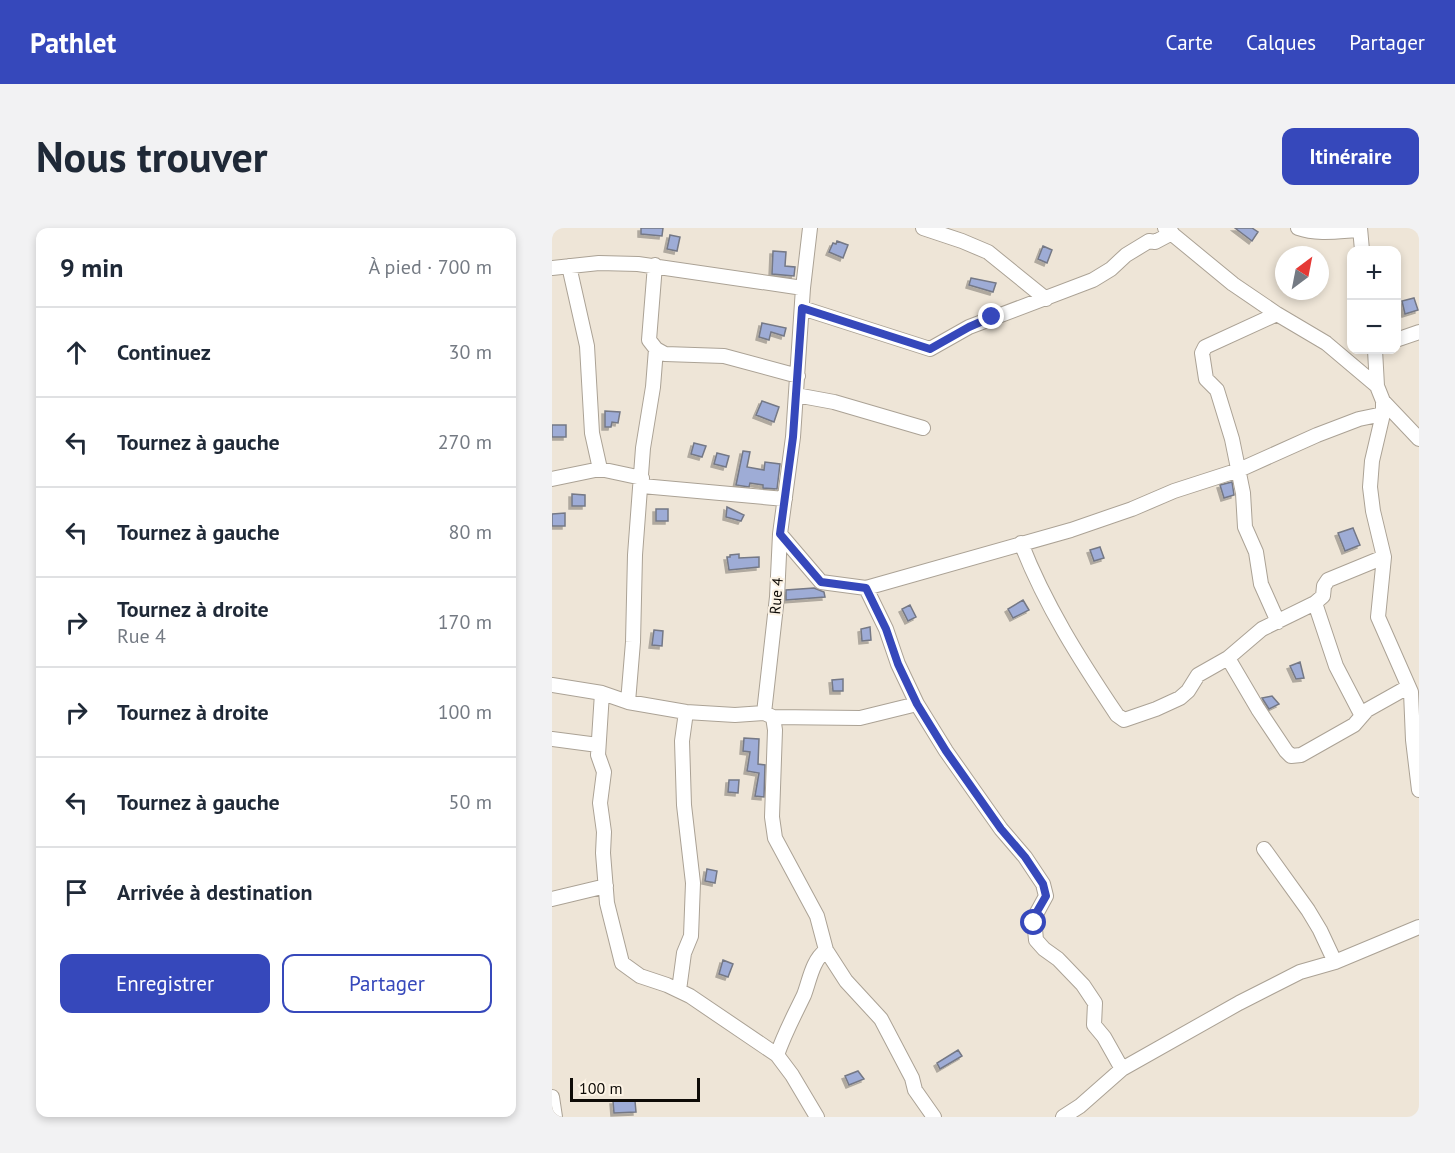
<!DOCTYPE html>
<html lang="fr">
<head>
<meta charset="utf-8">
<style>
	body { margin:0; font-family:"PT Sans",sans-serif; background:#f2f2f3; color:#1f2937 }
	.controls { position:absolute; right:18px; top:18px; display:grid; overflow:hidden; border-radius:12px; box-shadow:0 3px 9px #0003 }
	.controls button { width:54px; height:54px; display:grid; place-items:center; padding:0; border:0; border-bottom:2px solid #e0e1e3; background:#fff; color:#1f2937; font:30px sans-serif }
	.compass { position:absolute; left:723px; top:18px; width:54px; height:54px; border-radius:50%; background:#fff; box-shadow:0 3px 9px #0003; rotate:32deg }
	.scale { position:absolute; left:18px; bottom:15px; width:130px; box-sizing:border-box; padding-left:6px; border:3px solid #0e0b07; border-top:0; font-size:16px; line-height:21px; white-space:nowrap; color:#0e0b07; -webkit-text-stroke:4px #fcf3e5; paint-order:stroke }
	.stop { position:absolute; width:18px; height:18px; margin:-14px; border:4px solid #3648bb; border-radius:50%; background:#fff }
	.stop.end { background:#3648bb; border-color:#fff; box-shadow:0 2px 6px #0008 }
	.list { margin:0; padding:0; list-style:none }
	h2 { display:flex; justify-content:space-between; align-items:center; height:78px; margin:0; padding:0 24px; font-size:26px }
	h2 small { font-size:20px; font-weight:400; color:#747a83 }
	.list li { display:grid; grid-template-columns:39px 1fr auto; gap:18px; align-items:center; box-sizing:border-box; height:90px; padding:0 24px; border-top:2px solid #e0e1e3 }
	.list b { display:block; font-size:22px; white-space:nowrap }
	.list p { margin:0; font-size:20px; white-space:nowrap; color:#747a83 }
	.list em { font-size:20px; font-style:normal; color:#747a83 }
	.actions { display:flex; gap:12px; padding:18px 24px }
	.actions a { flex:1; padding:14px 0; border:2px solid #3648bb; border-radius:12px; text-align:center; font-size:21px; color:#3648bb }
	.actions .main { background:#3648bb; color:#fff }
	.icon { flex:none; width:33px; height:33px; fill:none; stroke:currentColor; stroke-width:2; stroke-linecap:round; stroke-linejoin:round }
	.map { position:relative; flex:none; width:867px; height:889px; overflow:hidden; border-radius:12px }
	header { display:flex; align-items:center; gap:36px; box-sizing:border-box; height:84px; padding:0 30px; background:#3648bb; color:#fff }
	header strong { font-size:28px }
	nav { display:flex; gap:33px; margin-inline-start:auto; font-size:21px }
	.intro { display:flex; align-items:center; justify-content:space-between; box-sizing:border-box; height:144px; padding:0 36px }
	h1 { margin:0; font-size:42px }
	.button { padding:15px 27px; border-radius:12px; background:#3648bb; color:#fff; font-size:21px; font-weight:700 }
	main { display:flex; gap:36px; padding:0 36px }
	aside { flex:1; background:#fff; border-radius:12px; box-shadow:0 3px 9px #0003 }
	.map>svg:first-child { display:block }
	.building { fill:#9eacd6; stroke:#747885; stroke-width:1.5; filter:url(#shadow) }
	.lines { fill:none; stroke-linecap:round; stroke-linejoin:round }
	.minor-casing { stroke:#aba295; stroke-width:16 }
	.minor { stroke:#fff; stroke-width:14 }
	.route { stroke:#3648bb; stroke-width:8 }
	.labels { text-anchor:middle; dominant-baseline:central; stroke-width:4.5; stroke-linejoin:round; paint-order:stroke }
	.street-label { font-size:15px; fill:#0e0b07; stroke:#fcf3e5 }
</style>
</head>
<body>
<header>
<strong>Pathlet</strong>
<nav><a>Carte</a><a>Calques</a><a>Partager</a></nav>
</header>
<div class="intro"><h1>Nous trouver</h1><a class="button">Itinéraire</a></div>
<main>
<aside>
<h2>9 min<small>À pied · 700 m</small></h2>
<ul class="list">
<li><svg class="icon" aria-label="ahead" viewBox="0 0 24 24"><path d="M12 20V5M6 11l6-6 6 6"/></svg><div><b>Continuez</b></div><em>30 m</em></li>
<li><svg class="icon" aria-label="left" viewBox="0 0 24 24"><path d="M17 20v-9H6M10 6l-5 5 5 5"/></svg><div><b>Tournez à gauche</b></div><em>270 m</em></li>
<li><svg class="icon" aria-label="left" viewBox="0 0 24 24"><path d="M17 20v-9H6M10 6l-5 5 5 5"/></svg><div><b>Tournez à gauche</b></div><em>80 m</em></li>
<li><svg class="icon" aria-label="right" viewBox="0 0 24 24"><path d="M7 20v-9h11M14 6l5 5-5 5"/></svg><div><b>Tournez à droite</b><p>Rue 4</p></div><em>170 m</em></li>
<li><svg class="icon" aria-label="right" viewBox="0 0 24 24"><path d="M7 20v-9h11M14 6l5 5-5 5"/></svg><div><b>Tournez à droite</b></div><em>100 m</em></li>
<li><svg class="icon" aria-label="left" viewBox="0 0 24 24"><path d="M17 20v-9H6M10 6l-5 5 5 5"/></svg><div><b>Tournez à gauche</b></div><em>50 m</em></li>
<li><svg class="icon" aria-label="arrive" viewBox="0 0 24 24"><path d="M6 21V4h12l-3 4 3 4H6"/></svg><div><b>Arrivée à destination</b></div></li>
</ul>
<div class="actions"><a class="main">Enregistrer</a><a>Partager</a></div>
</aside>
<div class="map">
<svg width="867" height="889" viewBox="0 0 867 889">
	<defs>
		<filter id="shadow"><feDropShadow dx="-3" dy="3" stdDeviation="0" flood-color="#0004"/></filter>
	</defs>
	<rect width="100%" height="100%" fill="#eee5d7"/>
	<path class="building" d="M89 0H111L110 8 89 6Z
		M683 0H700L706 4 700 13Z
		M118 7 128 9 125 23 115 21Z
		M285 13 296 17 291 30 277 24 281 15 284 16Z
		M491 18 500 22 495 35 486 31Z
		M221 23 234 24 233 38 243 39 242 48 220 46Z
		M419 50 444 55 441 64 417 57Z
		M862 70 866 82 853 86 850 73Z
		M210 95 234 100 232 108 219 104 217 112 207 109Z
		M210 173 227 179 222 194 204 187Z
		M53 183 68 184 66 195 60 194 59 199H53Z
		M0 197H14V209H0Z
		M142 215 154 218 150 229 139 226Z
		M191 223 198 224 195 239 212 242 213 234 228 236 225 261 211 260V257L198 255 197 259 184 257Z
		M165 225 177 228 174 239 162 236Z
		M680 254 682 267 672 270 668 257Z
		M20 266 33 267V278H20Z
		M175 279 192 287 189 293 174 289Z
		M104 281H116V293H104Z
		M13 285V298H0V286Z
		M801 300 808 317 793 323 786 305Z
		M548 319 552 330 542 333 538 322Z
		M187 326V330L207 329V339L177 342 175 329H178V327Z
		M262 360 272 364 273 369 234 372V362Z
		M471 372 477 382 461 390 456 381Z
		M358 377 364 389 356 393 350 381Z
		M318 399 319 412 310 413 309 401Z
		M102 402 111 403 110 418 100 417Z
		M748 434 752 450 744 451 738 438Z
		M291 451V463H281L280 452Z
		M720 468 727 476 717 481 710 470Z
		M192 510 207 511 206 536 213 537 212 569 203 568 207 545 195 543 198 524 191 523Z
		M177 552H187L186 565 176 564Z
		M155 641 165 643 163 655 153 653Z
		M171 732 181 736 176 749 167 746Z
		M406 822 410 828 388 841 385 835Z
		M306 843 312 851 297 857 293 848Z
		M61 873H83L84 884 62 885Z"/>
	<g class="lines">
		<defs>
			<path id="minor" d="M371 0 410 13 436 24 494 71
				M613 0 681 56 725 86 774 115 825 158
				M746 0C766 7 788 3 808 2
				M808 0 810 22
				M103 37 97 112 104 121 113 126 172 128 246 148
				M17 38 35 118 40 205 48 241
				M0 40 47 35 86 36 251 60
				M250 80 378 121 417 99 541 52 559 41 574 27 597 13 603 14 620 5
				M725 86 653 119 650 125 654 151 665 162 680 211 691 265 693 299 704 324 709 356 726 394
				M844 112 867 104
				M823 122 825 158 831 173 867 211
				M244 167 282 174 371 200
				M831 173V186L820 233 818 259 821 283 832 329 826 389 859 464 861 512 867 562
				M0 251 48 241 90 250
				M90 258 233 271
				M228 306 269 354 314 360 519 302 580 281 622 263 687 242 765 207 807 191 831 186
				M469 315C493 377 528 432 565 487L572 492 604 481 628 470 636 463 646 447 676 430 710 401 763 375 771 368 772 358 776 352 832 329
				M314 360 334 401 346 436 365 476 394 523 449 601 473 629 491 656 494 668 482 690 484 712 492 721 506 731 531 757 543 775 542 797 552 809 570 841
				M763 375 784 438 810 488
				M676 430 706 481 734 523 739 528 749 527 802 497 815 482 856 459
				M0 457 50 465 76 474 134 484 183 487 212 485 221 489 223 502 220 589 223 610 265 688 274 722 294 753 329 791 360 850 363 862 382 889
				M50 465 46 527 52 544 48 575 52 604 51 625 55 675 70 735 88 748 115 757 138 768 225 827 240 847 265 889
				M76 474 81 414 83 327 91 220 101 159 104 121
				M212 485 225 369 228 306 241 209 251 60 258 0
				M221 489 308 490 365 476
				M0 511 46 517
				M712 621 756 682 768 702 783 734
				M0 671 54 658
				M127 762 132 725 139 708 141 655 132 577 130 513 134 484
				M225 827C233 804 242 788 252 767 258 751 260 733 274 722
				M0 869 3 889
				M511 889 528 878 570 841 687 775 748 744 783 734 867 699"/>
		</defs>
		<use href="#minor" class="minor-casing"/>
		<use href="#minor" class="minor"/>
	</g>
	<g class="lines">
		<path class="route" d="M440 89 417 99 378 121 250 80 241 209 228 306 269 354 314 360 334 401 346 436 365 476 394 523 449 601 473 629 491 656 494 668 483 687 482 695"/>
	</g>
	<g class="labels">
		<g class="street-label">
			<text transform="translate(224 368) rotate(-85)">Rue 4</text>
		</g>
	</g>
</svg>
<div class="controls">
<button>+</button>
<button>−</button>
</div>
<svg class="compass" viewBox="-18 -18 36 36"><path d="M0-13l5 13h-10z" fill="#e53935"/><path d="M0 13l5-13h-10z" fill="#747a83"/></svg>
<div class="scale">100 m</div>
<div class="stop" style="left:482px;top:695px"></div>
<div class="stop end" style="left:440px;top:89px"></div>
</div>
</main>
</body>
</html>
